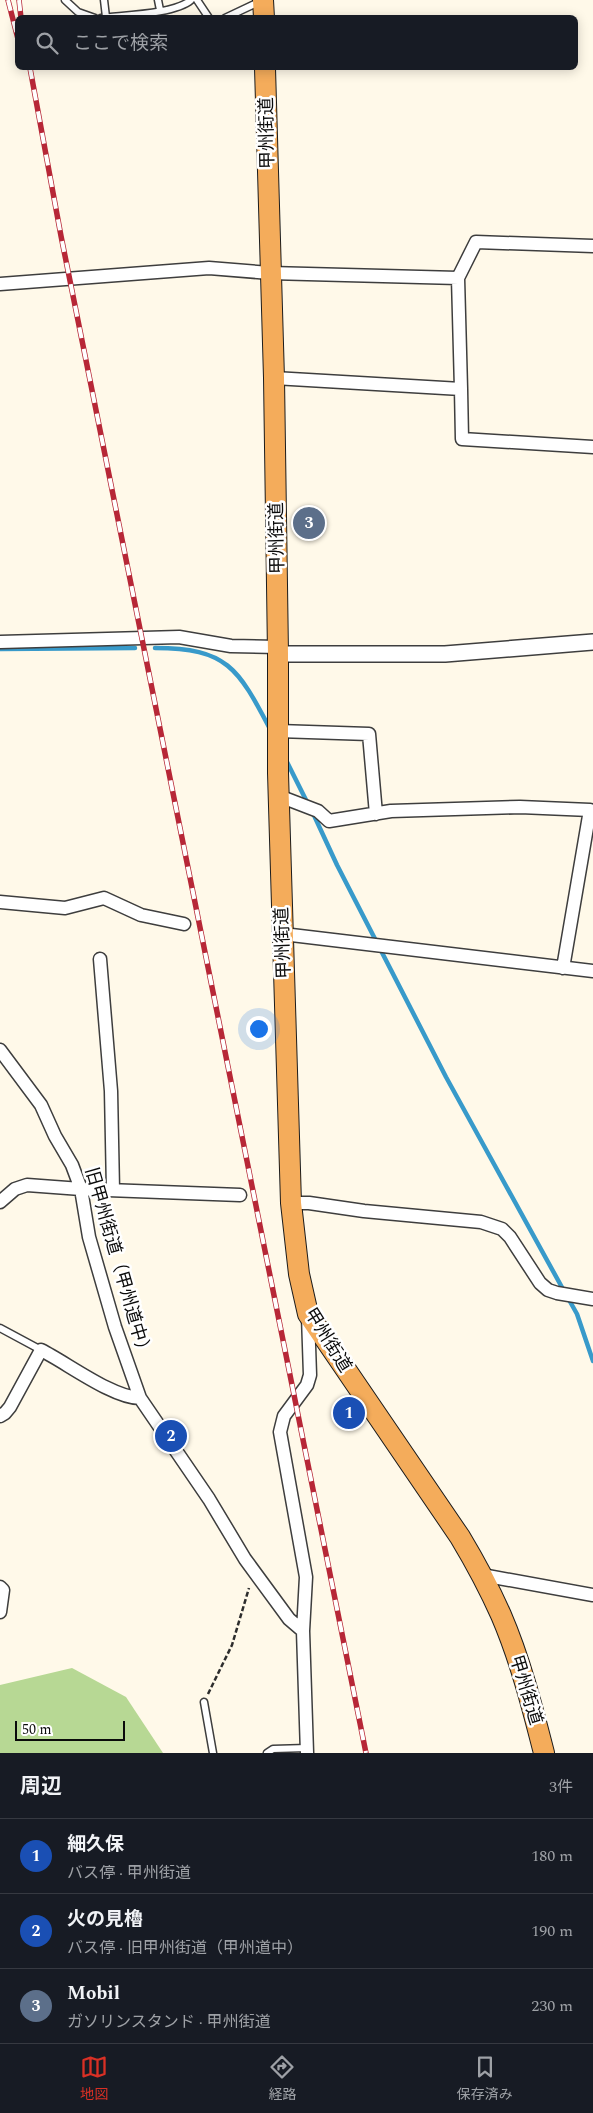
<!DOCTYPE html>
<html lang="ja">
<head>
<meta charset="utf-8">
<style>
	body { margin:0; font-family:Spectral,"Noto Sans JP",serif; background:#242831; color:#f1f3f6 }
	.scale { position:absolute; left:15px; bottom:12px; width:110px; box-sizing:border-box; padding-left:5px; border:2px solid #0b0b0b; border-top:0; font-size:14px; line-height:18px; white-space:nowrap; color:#0b0b0b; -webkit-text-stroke:4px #fff; paint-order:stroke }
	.you { position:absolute; left:258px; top:1028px; width:18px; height:18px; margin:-12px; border:4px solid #fff; border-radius:50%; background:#1a73e8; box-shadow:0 0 0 8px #1a73e833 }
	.badge { display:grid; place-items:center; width:32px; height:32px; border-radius:50%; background:#d93025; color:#fff; font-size:16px; font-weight:700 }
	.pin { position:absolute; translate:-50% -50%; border:2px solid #fff; box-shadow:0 1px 5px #0006 }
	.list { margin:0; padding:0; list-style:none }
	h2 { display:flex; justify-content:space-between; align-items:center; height:65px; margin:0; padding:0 20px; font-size:21px }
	h2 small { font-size:16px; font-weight:400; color:#9ea1a6 }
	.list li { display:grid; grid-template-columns:32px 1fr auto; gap:15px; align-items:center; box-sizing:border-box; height:75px; padding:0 20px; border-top:1px solid #363941 }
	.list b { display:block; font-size:19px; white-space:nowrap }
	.list p { margin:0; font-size:16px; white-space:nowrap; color:#9ea1a6 }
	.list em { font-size:16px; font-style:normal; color:#9ea1a6 }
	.icon { flex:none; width:28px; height:28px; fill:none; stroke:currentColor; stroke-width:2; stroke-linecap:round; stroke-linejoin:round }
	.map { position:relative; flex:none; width:593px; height:1753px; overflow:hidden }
	.search { position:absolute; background:#171b24; box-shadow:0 2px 12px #0003; left:15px; right:15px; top:15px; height:55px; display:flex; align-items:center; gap:12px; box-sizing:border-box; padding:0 18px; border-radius:8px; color:#9ea1a6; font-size:19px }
	.sheet { height:290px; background:#171b24 }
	nav { display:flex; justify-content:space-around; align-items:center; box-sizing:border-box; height:70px; border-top:1px solid #363941; background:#171b24; font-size:14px; color:#9ea1a6 }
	nav a { display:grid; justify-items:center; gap:2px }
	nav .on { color:#d93025 }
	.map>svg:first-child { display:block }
	.forest { fill:#b7d894 }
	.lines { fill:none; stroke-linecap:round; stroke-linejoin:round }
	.stream { stroke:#389aca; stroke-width:4.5 }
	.service-casing { stroke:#3e3e3e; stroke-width:9 }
	.minor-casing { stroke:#3e3e3e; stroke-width:15 }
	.tertiary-casing { stroke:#3e3e3e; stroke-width:18 }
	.trunk-casing { stroke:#1c1c1c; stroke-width:22 }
	.path { stroke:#2d2d2d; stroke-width:2.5; stroke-dasharray:5 2.5; stroke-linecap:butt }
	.service { stroke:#fff; stroke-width:6 }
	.minor { stroke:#fff; stroke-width:12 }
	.tertiary { stroke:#fff; stroke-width:15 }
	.trunk { stroke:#f4ac5b; stroke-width:20 }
	.rail-casing { stroke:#b72737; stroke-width:5.5 }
	.rail { stroke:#fff; stroke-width:4; stroke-dasharray:11; stroke-linecap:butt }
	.labels { text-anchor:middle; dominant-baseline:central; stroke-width:5; stroke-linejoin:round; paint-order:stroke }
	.street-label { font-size:18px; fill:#0b0b0b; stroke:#fff }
</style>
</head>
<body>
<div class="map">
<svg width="593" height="1753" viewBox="0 0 593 1753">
	<rect width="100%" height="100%" fill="#fff9e9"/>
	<path class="forest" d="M72 1668 126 1697 163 1753H0V1685Z"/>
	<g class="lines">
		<path class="stream" d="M155 648C227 648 238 668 270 729
			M0 649 135 648
			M286 760 308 804
			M312 811 337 865 446 1077 564 1291
			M568 1298 577 1314 593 1361"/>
		<defs>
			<path id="service" d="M65 0 78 12 95 18
				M104 0 106 17
				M158 0 160 10
				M197 0 209 18
				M101 18C124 15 175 14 191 0
				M225 18 261 1
				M0 1328 41 1350
				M204 1702 213 1753
				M267 1753 273 1749 307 1748"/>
			<path id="minor" d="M0 284 209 268 270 273 458 278
				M274 378 461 389 462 439 593 447
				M461 389 458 278 476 242 593 246
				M0 642 179 637 231 646 278 647
				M278 731 369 734 376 814
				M279 796 318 811 329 821 391 811 520 807 590 810 563 968
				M0 902 65 908 104 898 141 915 184 924
				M283 934 593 971
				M100 959 111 1091 113 1190
				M0 1050 41 1105 55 1136 72 1165 81 1189 89 1237 115 1327 140 1398 209 1499 245 1559 289 1619 303 1631
				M0 1202 15 1189 27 1185 81 1189 240 1195
				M291 1203H309L364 1211 481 1222 502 1229 510 1237 540 1283 548 1290 557 1293 593 1299
				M0 1416 5 1413 10 1407 41 1350C67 1363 113 1398 140 1398
				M482 1575 593 1595
				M0 1587 3 1590 0 1612
				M307 1753 303 1631 306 1577 280 1432 284 1416 307 1385 310 1375 308 1316"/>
			<path id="tertiary" d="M278 654H445L593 642"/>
			<path id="trunk" d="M263 0 264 18
				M265 68 274 378 278 654V773L291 1203 299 1274 308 1314 460 1537C475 1562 489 1588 501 1615 520 1659 532 1706 544 1753"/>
		</defs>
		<use href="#service" class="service-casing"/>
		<use href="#minor" class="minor-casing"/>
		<use href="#tertiary" class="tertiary-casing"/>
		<use href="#trunk" class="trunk-casing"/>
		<path class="path" d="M208 1694 232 1645 249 1588"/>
		<use href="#service" class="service"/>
		<use href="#minor" class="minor"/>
		<use href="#tertiary" class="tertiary"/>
		<use href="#trunk" class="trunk"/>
		<defs>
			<path id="rail" d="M8 0 18 39
				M19 0 21 18
				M30 68 61 236 366 1753"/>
		</defs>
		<use href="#rail" class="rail-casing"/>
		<use href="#rail" class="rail"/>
	</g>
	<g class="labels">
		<g class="street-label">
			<text transform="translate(267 133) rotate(-91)">甲州街道</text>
			<text transform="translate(277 538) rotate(-91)">甲州街道</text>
			<text transform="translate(283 943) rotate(-92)">甲州街道</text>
			<text transform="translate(118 1263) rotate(74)">旧甲州街道（甲州道中）</text>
			<text transform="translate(328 1340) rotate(58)">甲州街道</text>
			<text transform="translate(526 1690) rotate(73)">甲州街道</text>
		</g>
	</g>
</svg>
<div class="scale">50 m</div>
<div class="you"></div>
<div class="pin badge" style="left:349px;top:1413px;background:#1a4fb4">1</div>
<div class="pin badge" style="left:171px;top:1436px;background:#1a4fb4">2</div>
<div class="pin badge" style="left:309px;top:523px;background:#5c6f8a">3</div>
<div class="search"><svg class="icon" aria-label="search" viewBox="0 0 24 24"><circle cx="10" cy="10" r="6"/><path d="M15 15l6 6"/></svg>ここで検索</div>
</div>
<section class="sheet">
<h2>周辺<small>3件</small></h2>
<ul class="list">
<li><span class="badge" style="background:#1a4fb4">1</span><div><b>細久保</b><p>バス停 · 甲州街道</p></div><em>180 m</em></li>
<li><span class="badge" style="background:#1a4fb4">2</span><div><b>火の見櫓</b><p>バス停 · 旧甲州街道（甲州道中）</p></div><em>190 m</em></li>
<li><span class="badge" style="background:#5c6f8a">3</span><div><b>Mobil</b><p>ガソリンスタンド · 甲州街道</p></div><em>230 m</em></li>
</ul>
</section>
<nav>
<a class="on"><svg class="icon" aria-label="map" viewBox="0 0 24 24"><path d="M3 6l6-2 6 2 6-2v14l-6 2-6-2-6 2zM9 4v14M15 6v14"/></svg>地図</a>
<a><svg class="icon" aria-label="directions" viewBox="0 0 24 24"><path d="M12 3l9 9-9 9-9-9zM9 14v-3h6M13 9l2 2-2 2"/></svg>経路</a>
<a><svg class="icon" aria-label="saved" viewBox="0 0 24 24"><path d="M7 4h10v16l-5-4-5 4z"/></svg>保存済み</a>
</nav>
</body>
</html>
